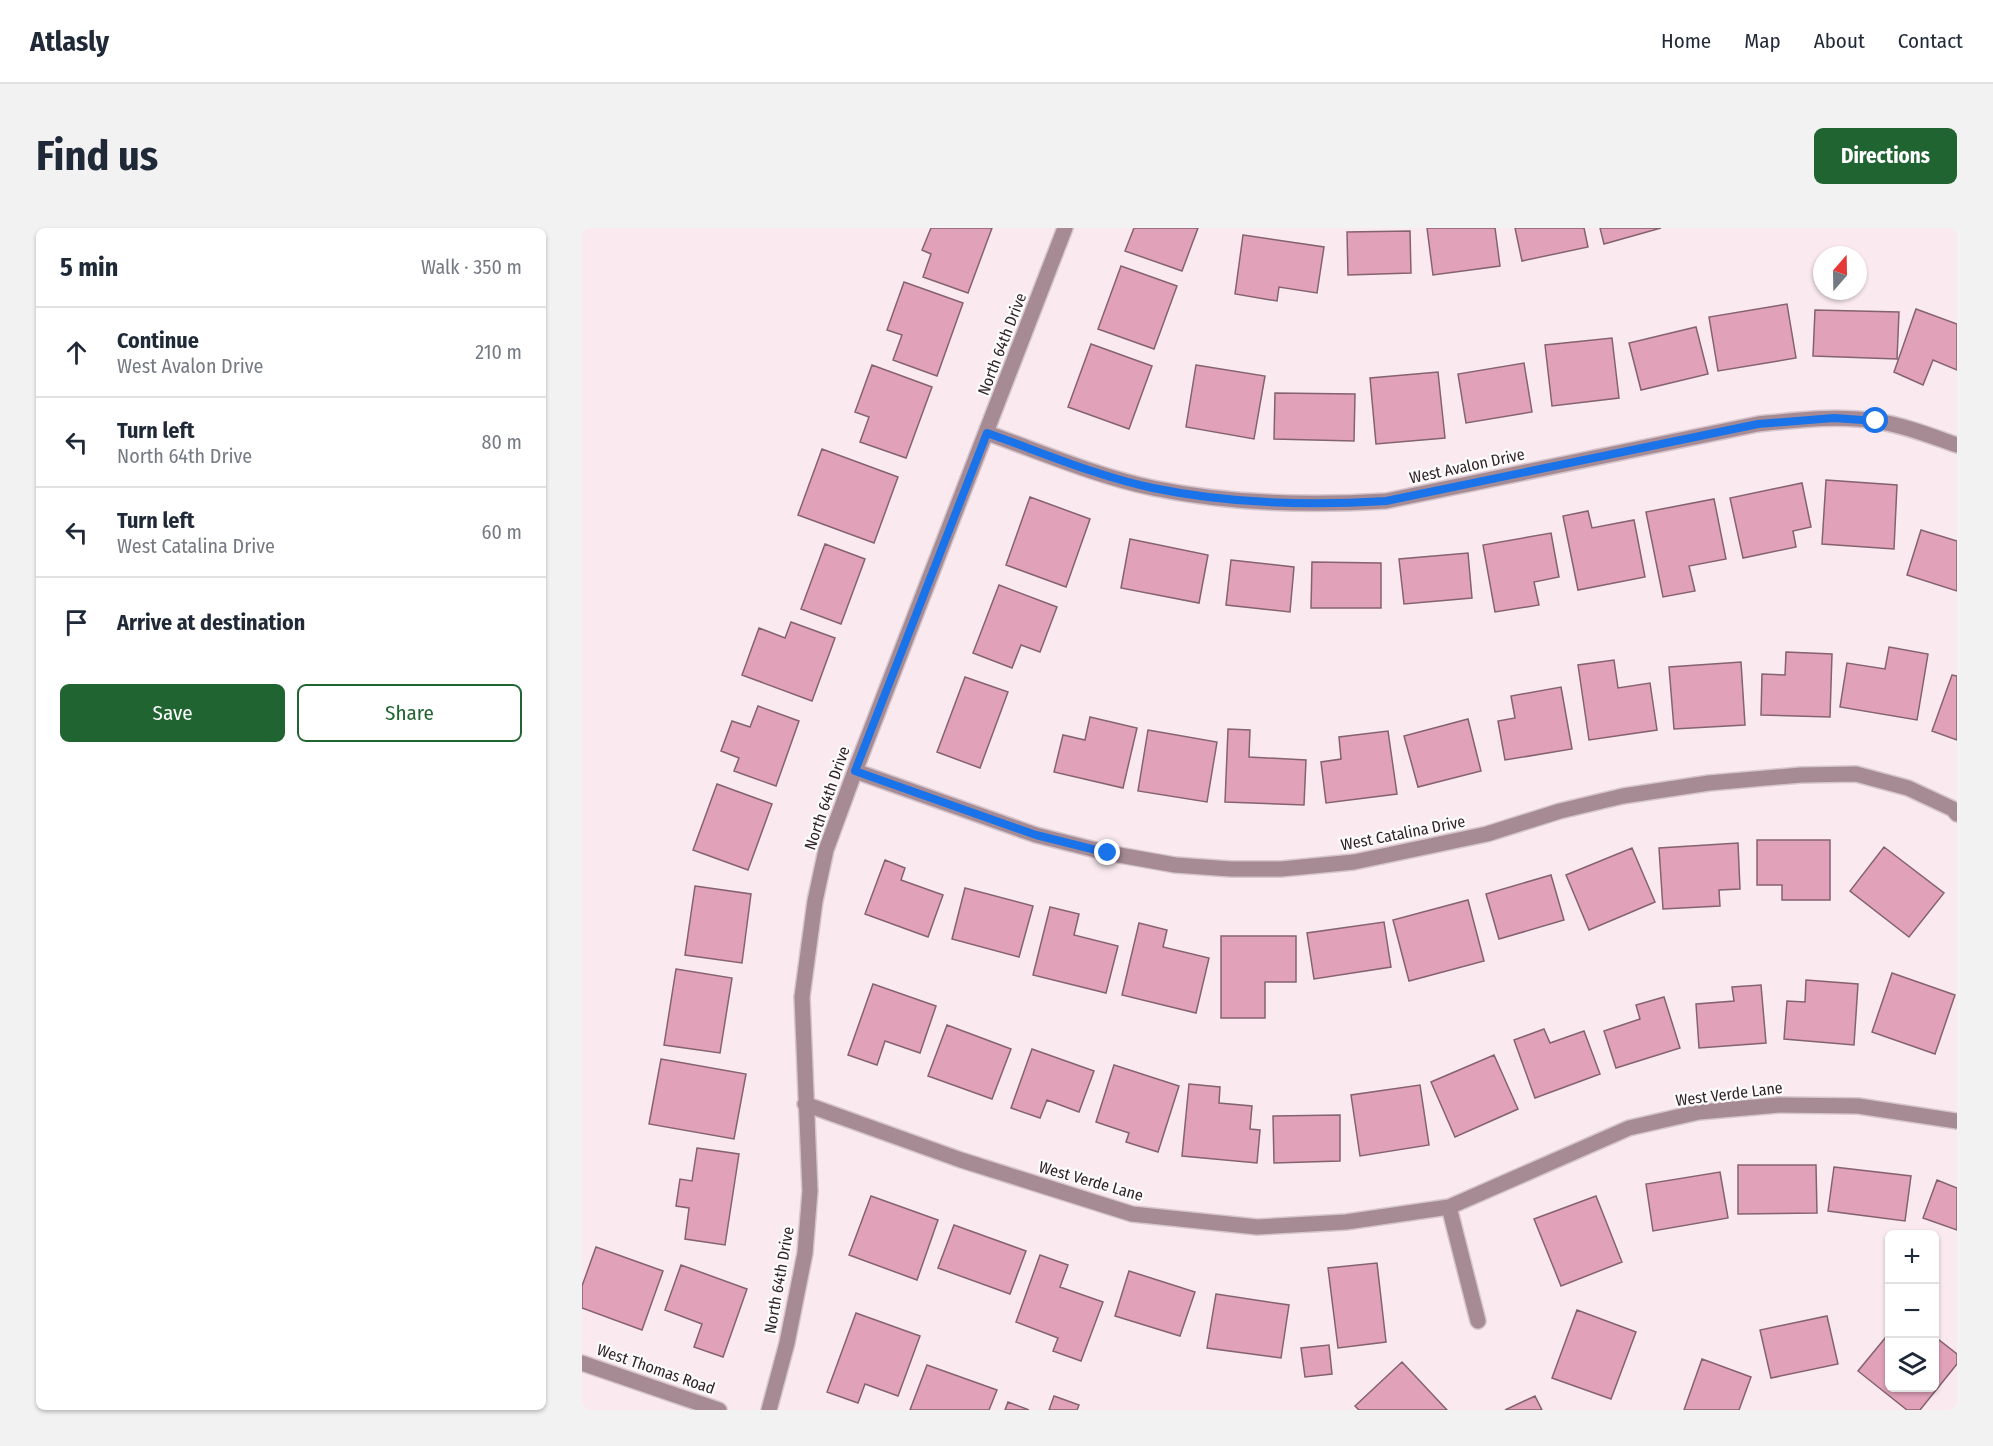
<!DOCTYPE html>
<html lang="en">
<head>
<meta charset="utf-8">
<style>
	body { margin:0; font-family:"Fira Sans Condensed",sans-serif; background:#f2f2f3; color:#1f2937 }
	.controls { position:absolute; right:18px; bottom:18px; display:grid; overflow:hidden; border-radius:9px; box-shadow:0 2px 4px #0004 }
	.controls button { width:54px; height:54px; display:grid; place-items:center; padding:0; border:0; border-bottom:2px solid #e0e1e3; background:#fff; color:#1f2937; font:30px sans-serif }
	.compass { position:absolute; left:1231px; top:18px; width:54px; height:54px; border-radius:50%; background:#fff; box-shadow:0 2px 4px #0004; rotate:20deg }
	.stop { position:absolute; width:18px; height:18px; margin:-14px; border:4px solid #1a73e8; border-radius:50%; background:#fff }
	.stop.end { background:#1a73e8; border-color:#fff; box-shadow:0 2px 6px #0008 }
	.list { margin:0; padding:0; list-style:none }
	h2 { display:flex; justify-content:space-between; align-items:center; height:78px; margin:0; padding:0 24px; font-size:26px }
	h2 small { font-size:20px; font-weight:400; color:#747a83 }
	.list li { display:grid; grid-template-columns:39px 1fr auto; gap:18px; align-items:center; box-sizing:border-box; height:90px; padding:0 24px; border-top:2px solid #e0e1e3 }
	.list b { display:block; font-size:22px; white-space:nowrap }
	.list p { margin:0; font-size:20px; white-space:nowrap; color:#747a83 }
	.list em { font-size:20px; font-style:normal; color:#747a83 }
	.actions { display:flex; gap:12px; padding:18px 24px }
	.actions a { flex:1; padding:14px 0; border:2px solid #206531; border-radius:9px; text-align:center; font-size:21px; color:#206531 }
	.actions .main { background:#206531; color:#fff }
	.icon { flex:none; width:33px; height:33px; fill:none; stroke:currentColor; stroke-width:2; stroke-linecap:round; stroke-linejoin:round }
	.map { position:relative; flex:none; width:1375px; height:1182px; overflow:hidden; border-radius:9px }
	header { display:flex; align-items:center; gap:36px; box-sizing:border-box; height:84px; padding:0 30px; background:#fff; border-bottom:2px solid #e0e1e3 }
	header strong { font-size:28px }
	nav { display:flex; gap:33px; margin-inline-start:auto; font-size:21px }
	.intro { display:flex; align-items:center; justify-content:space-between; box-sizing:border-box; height:144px; padding:0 36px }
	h1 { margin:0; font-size:42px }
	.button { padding:15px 27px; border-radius:9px; background:#206531; color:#fff; font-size:21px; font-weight:700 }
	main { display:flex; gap:36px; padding:0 36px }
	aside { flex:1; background:#fff; border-radius:9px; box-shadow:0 2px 4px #0004 }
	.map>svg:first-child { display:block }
	.building { fill:#e0a1b9; stroke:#85626f; stroke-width:1.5 }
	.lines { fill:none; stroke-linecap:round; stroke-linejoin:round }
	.minor-casing { stroke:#d6c6cc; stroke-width:18 }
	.minor { stroke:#a68b95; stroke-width:15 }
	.route { stroke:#1a73e8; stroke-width:8 }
	.labels { text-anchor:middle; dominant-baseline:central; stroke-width:4.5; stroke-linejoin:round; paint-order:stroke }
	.street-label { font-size:16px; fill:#322329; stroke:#fcfcfc }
</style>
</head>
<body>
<header>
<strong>Atlasly</strong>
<nav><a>Home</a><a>Map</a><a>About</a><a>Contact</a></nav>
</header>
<div class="intro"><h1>Find us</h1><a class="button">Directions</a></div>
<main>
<aside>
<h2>5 min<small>Walk · 350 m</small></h2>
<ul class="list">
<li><svg class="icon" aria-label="ahead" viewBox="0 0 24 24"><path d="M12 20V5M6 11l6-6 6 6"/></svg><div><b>Continue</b><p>West Avalon Drive</p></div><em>210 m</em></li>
<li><svg class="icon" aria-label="left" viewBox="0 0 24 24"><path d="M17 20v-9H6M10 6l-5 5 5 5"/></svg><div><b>Turn left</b><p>North 64th Drive</p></div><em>80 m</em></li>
<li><svg class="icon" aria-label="left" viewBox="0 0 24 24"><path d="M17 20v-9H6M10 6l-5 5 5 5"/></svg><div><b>Turn left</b><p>West Catalina Drive</p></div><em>60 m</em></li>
<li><svg class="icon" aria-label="arrive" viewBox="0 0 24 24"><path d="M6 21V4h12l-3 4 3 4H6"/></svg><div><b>Arrive at destination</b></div></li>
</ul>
<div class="actions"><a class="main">Save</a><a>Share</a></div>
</aside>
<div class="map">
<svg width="1375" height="1182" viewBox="0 0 1375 1182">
	<rect width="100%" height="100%" fill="#faeaf0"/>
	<path class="building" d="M349 0H410L386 65 341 49 349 26 340 22Z
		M552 0H616L600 43 543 23Z
		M845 0H913L918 38 851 47Z
		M933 0H1002L1006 19 940 33Z
		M1018 0H1079L1022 16Z
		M828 3 829 45 766 47 765 4Z
		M661 7 742 19 735 65 697 59 695 73 653 66Z
		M539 38 595 58 572 121 516 101Z
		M322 54 381 75 355 148 311 132 320 107 305 102Z
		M1205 76 1214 130 1136 143 1127 89Z
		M1334 81 1375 96V142L1351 132 1341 157 1312 144Z
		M1233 82 1317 84 1315 131 1231 128Z
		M1114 99 1126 146 1059 162 1047 115Z
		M1030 110 1037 170 970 178 963 117Z
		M509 116 570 138 547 201 486 179Z
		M942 135 950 184 884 195 876 146Z
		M290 137 350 159 324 230 278 214 287 189 273 184Z
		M614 137 683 148 672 211 604 199Z
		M856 144 863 210 794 216 788 150Z
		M693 165 773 166 772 213 692 211Z
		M240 221 316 249 292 315 216 287Z
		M1244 252 1315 257 1312 321 1240 316Z
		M1220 255 1229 299 1211 303 1214 319 1161 330 1148 270Z
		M448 269 508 291 484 359 424 337Z
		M1132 271 1144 331 1107 338 1113 363 1081 369 1064 284Z
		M1006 283 1010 300 1052 292 1063 349 996 362 981 288Z
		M1339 302 1375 313V363L1325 347Z
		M969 305 977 349 952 354 957 377 913 384 901 317Z
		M548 311 626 327 617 375 539 360Z
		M243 316 283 331 259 396 219 381Z
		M886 325 890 370 822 376 817 331Z
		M649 332 712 339 708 384 644 377Z
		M730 334 799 335V380H729Z
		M417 357 475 379 458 424 439 417 430 440 391 425Z
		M209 394 253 410 230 473 160 447 177 400 203 410Z
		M1307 419 1346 426 1335 492 1258 479 1265 435 1303 441Z
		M1204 424 1250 426 1248 489 1179 487 1180 446 1203 447Z
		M1032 432 1036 460 1068 455 1075 502 1007 512 996 437Z
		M1159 434 1163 497 1092 501 1087 439Z
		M1370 447 1375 448V512L1350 503Z
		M383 449 426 464 398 540 355 524Z
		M979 459 990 521 923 532 916 493 933 490 929 468Z
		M176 478 217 493 194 558 152 543 157 530 139 523 150 493 168 499Z
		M508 489 555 500 541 560 472 544 481 507 503 512Z
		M886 491 899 543 836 559 822 508Z
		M646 501 668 502 667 529 724 532 722 577 643 574Z
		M566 502 635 514 625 574 556 563Z
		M806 503 815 566 744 575 739 534 759 531 757 509Z
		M135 556 190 576 166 642 111 622Z
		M1175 612H1248V672H1200V657H1175Z
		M1156 615 1158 661 1137 662 1138 678 1081 681 1077 620Z
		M1302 619 1362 665 1327 709 1268 663Z
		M1050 620 1073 674 1007 702 984 647Z
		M303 632 323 640 319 652 361 667 346 709 283 686Z
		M969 647 982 692 917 711 904 666Z
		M113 658 169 666 160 735 103 727Z
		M383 660 451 678 437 729 370 711Z
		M886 672 902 733 827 753 811 692Z
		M468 679 497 686 492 707 536 718 524 765 451 747Z
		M802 694 809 739 732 751 725 705Z
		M557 695 585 702 581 719 627 730 614 785 540 767Z
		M639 708H714V754H683V790H639Z
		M94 741 150 750 138 825 82 817Z
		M1310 745 1373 767 1353 826 1290 804Z
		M1224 752 1276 756 1272 817 1202 811 1205 773 1223 774Z
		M291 756 354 778 338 825 303 813 295 837 266 827Z
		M1179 757 1184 815 1117 820 1114 776 1152 773 1150 759Z
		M1082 769 1098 820 1034 840 1022 803 1058 791 1054 777Z
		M365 797 429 821 410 871 346 848Z
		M962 801 968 815 1002 803 1018 846 953 870 932 812Z
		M450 821 512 843 497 884 465 872 458 890 429 880Z
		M912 827 936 881 873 909 849 854Z
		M79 831 164 846 152 911 67 896Z
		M532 837 597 858 576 924 544 914 547 905 514 894Z
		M607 856 638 859 637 875 670 878 668 901 678 902 675 935 600 928Z
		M838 857 847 917 778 928 769 867Z
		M758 887V933L692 935 691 888Z
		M115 920 157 926 143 1017 103 1011 107 980 94 978 98 951 110 953Z
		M1156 937H1234L1235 985 1156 986Z
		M1252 939 1329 948 1323 993 1246 983Z
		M1138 944 1146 990 1071 1003 1064 956Z
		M1355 952 1375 960V1002L1341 990Z
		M289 968 356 992 335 1052 267 1027Z
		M1014 968 1040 1034 979 1058 952 991Z
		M372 997 444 1023 428 1066 356 1040Z
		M14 1019 81 1043 60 1102 0 1080V1058Z
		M458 1027 486 1037 478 1059 521 1074 499 1133 471 1123 476 1110 434 1094Z
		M795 1035 804 1114 756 1120 746 1040Z
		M99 1037 165 1061 141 1129 112 1119 120 1096 83 1082Z
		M547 1043 613 1064 598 1108 533 1088Z
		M634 1066 707 1077 699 1130 625 1120Z
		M995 1082 1054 1104 1029 1171 970 1150Z
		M274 1085 338 1108 316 1168 283 1156 276 1175 245 1164Z
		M1245 1088 1256 1136 1189 1150 1178 1102Z
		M1308 1104V1160H1352V1108L1375 1126V1136L1338 1182H1325L1276 1143Z
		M747 1117 750 1146 723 1149 719 1120Z
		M1120 1131 1169 1149 1157 1182H1102Z
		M820 1134 865 1182H777L773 1178Z
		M345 1137 415 1162 407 1182H328Z
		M472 1168 497 1177 495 1182H467Z
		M953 1168 960 1182H923Z
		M426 1174 447 1182H423Z"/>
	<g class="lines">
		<defs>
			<path id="minor" d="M405 205C459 224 514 248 571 260 648 276 725 278 804 273L1176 196C1215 192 1255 187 1294 193 1321 197 1349 208 1375 217
				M273 543 454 607 526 625 593 637 649 641H699L772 634 905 606 978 583 1041 568 1127 555 1219 547 1274 546 1326 560 1371 581 1375 586
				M223 876 379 932 550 986 675 999 764 994 867 979 1047 900 1117 884 1197 877 1276 878 1375 893
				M867 979 896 1093
				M0 1135 137 1182
				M187 1182 205 1115 223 1025 228 963 220 769 233 673 244 622 273 543 483 0"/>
		</defs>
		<use href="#minor" class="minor-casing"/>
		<use href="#minor" class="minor"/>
	</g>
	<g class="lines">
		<path class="route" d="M526 625 454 607 273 543 405 205C459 224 514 248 571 260 648 276 725 278 804 273L1176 196 1252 190 1294 193"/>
	</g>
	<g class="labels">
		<g class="street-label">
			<text transform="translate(420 116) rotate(-69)">North 64th Drive</text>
			<text transform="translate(885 238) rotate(-12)">West Avalon Drive</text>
			<text transform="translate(245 570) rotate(-71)">North 64th Drive</text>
			<text transform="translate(821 605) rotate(-11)">West Catalina Drive</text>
			<text transform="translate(1147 866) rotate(-7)">West Verde Lane</text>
			<text transform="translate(509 953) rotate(16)">West Verde Lane</text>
			<text transform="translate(197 1052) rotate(-80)">North 64th Drive</text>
			<text transform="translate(74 1141) rotate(19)">West Thomas Road</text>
		</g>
	</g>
</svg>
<div class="controls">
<button>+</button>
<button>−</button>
<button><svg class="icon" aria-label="layers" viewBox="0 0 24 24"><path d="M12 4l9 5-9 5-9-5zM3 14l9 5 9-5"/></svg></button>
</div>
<svg class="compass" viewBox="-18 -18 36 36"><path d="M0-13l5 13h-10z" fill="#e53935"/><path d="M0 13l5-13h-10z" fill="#747a83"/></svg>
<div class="stop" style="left:1294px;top:193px"></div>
<div class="stop end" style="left:526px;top:625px"></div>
</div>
</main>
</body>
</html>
